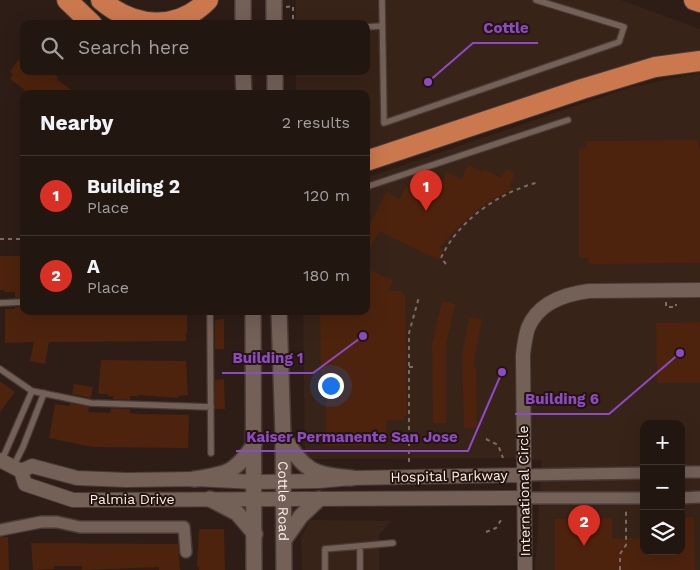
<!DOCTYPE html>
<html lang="en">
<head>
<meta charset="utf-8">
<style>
	body { margin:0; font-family:"Work Sans",sans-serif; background:#2e231e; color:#f1f3f6 }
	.controls { position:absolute; right:15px; bottom:15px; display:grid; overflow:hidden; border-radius:10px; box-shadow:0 5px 20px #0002 }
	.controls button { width:45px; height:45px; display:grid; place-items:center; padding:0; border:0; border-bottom:1px solid #3f3530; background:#221610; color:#f1f3f6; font:25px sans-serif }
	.you { position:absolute; left:330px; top:385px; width:18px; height:18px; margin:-12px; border:4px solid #fff; border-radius:50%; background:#1a73e8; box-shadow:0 0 0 8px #1a73e833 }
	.badge { display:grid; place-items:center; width:32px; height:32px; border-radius:50%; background:#d93025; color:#fff; font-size:16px; font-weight:700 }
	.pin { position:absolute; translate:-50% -41px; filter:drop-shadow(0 1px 2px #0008) }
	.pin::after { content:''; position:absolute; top:26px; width:18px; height:15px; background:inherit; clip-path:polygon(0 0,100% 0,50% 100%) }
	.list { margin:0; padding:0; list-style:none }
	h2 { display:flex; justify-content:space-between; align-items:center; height:65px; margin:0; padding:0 20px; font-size:21px }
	h2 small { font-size:16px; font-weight:400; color:#a29f9f }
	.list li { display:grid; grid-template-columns:32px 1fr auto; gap:15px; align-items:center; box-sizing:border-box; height:80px; padding:0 20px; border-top:1px solid #3f3530 }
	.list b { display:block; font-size:19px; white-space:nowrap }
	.list p { margin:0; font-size:16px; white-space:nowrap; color:#a29f9f }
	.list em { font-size:16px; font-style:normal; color:#a29f9f }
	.icon { flex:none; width:28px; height:28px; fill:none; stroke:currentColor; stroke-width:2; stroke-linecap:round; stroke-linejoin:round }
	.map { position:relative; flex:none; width:700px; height:570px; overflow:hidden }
	.search { position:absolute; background:#221610; box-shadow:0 5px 20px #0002; left:20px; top:20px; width:350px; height:55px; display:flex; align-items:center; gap:12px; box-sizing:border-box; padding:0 18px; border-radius:10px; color:#a29f9f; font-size:19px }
	.panel { position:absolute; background:#221610; box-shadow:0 5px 20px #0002; left:20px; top:90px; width:350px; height:225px; border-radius:10px }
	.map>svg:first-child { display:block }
	.built { fill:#382318; fill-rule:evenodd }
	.building { fill:#4d230d }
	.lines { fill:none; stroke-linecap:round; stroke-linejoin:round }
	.service-casing { stroke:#483a36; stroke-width:8 }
	.minor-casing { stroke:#483a36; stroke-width:14 }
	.tertiary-casing { stroke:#483a36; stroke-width:16 }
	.secondary-casing { stroke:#483a36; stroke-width:18 }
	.motorway-casing { stroke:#483a36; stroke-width:22 }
	.path { stroke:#7b6d66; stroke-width:2; stroke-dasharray:4 4; stroke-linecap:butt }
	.service { stroke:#736158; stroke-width:5.5 }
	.minor { stroke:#736158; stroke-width:11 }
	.tertiary { stroke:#736158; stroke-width:14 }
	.secondary { stroke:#736158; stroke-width:15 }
	.motorway { stroke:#cb784f; stroke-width:20 }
	.labels { text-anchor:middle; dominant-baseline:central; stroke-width:4; stroke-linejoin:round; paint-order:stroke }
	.street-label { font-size:14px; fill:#fbefea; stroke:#23140d }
	.leader { fill:none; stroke:#8e49c5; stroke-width:2 }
	.callout-dot { fill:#8e49c5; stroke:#23140d; stroke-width:2 }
	.callout-label { font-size:15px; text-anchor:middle; font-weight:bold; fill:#8e49c5; stroke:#23140d; stroke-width:4; stroke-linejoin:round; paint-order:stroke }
</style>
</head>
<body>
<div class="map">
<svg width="700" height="570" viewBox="0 0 700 570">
	<rect width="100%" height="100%" fill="#2d1d16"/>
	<path class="built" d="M296 0H621L700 29V52L660 55 366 151V94H296V71H366V24H296Z
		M700 73V570H535L542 460 511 458 305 459 303 311H366V178L631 87ZM644 424H681V551H644Z
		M310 520 391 521 379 535V570H302L301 538Z"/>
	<path class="building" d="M18 60 24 64V71H49L58 77 57 79 76 94H22L25 90 10 79 13 75 10 72Z
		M698 140 699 149H700V263L589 264 588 257H579V149L587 148V141Z
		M468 165 482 172 484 169 501 178 506 169 515 174 509 186 514 188 485 204 463 222 439 248 443 250 439 260 379 231 366 257V224L369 226 386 192 400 199 406 186 420 192 427 179 440 186 447 172 461 179Z
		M0 256H24V297L15 298V292H4V290H0Z
		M366 268 393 281 388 291H402V295H405L407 415H404V420H386V443H373V445L326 446V385H321L320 311H366Z
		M442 301 455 304 446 344V423H433L432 344Z
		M15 307H24V311H187V334H186V341L49 342 45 364 30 361 34 342 5 343V309H15Z
		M469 317 482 319 473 367H476L477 428H464L462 355Z
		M224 319V349H215V320Z
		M700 322V383H657L656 323Z
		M101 360 186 361 188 395 178 396V398L138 395V396H130V400L113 399V396H108V394H98Z
		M224 379 225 409H215V380Z
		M0 381 15 392 0 412Z
		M74 384 93 387 91 398 72 394Z
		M70 403 89 407 88 412 110 413 111 408 130 409V413L140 414 189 415 188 448 93 447 49 438 55 404 69 406Z
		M681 517H694L695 570H555V519L612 518V539L644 538V551H681Z
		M199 529H224L225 570H199V567H197Z
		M0 537H8L9 570H0Z
		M31 543 178 544 180 570H159V567L84 570H82V566H54V569L33 570Z"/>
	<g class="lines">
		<defs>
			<path id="service" d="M382 0 384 123 619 42 624 27 536 0
				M366 27 382 26
				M366 187 568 120
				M0 303 24 302
				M210 311 211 453
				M0 369 32 391 91 403 211 407
				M2 460 32 391
				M13 467 23 447 44 393
				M360 546V570
				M325 570V549L393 543"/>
			<path id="minor" d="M681 472H700
				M524 475 644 473
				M524 498H644
				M681 498 700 497
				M0 530 41 522H57L80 527H184L186 552"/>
			<path id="tertiary" d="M0 460 21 471 25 484 73 500 524 498
				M21 471 32 466 77 478 126 480 194 479 255 482 319 481 352 478 524 475
				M525 570 523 355C524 346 525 337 528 328 538 303 565 294 589 291L700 290"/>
			<g id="secondary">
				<path d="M243 24V0"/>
				<path d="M274 24V0"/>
				<path d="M243 71 244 94"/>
				<path d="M275 71V94"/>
				<path d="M253 311 254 570"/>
				<path id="s1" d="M279 311 283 436 284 570"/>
				<path d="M284 437C305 472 312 474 352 478"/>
				<path d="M194 479C228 474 234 473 254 445"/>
				<path d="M210 499 237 513 255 534"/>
				<path d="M284 540 301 516 319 499"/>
			</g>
			<path id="motorway" d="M67 0 92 24
				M101 0C134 28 177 32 208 0
				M694 0 700 2
				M366 161 582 89 655 67 700 61"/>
		</defs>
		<use href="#service" class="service-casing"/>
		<use href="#minor" class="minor-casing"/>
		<use href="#tertiary" class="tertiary-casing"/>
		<use href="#secondary" class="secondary-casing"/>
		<use href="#motorway" class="motorway-casing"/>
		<path class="path" d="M286 7 293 6V24
			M0 239H24
			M446 264 441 258C458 220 500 192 539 182
			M666 302V307H676V304
			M409 367H417
			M486 439 498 445 503 458
			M409 462V333L419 297
			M486 532 496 528 503 517
			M620 570V554L626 545V509"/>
		<use href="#service" class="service"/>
		<use href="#minor" class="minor"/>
		<use href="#tertiary" class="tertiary"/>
		<use href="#secondary" class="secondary"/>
		<use href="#motorway" class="motorway"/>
	</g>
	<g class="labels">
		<g class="street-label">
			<text transform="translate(449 476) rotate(-1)">Hospital Parkway</text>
			<text transform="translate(524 491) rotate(-91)">International Circle</text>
			<text x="132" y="499">Palmia Drive</text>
			<text stroke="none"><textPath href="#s1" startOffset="190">Cottle Road</textPath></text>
		</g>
	</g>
	<path class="leader" d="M428 82L473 43H538M363 336L313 373H222M680 353L609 414H515M502 372L468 451H236"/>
	<g class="callout-dot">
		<circle cx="428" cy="82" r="5"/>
		<circle cx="363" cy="336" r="5"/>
		<circle cx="680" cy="353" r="5"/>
		<circle cx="502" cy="372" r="5"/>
	</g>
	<g class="callout-label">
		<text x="506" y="33">Cottle</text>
		<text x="268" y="363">Building 1</text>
		<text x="562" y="404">Building 6</text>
		<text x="352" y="442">Kaiser Permanente San Jose</text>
	</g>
</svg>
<div class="controls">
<button>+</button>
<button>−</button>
<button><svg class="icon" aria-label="layers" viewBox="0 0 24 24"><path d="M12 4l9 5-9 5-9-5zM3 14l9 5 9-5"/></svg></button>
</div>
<div class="you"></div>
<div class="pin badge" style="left:426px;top:211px">1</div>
<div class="pin badge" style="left:584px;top:546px">2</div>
<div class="search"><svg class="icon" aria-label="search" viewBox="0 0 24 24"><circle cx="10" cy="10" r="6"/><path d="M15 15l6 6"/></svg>Search here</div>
<section class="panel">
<h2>Nearby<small>2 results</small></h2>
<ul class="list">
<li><span class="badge">1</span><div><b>Building 2</b><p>Place</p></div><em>120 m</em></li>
<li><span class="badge">2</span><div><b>A</b><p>Place</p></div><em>180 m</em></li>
</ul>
</section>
</div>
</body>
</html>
